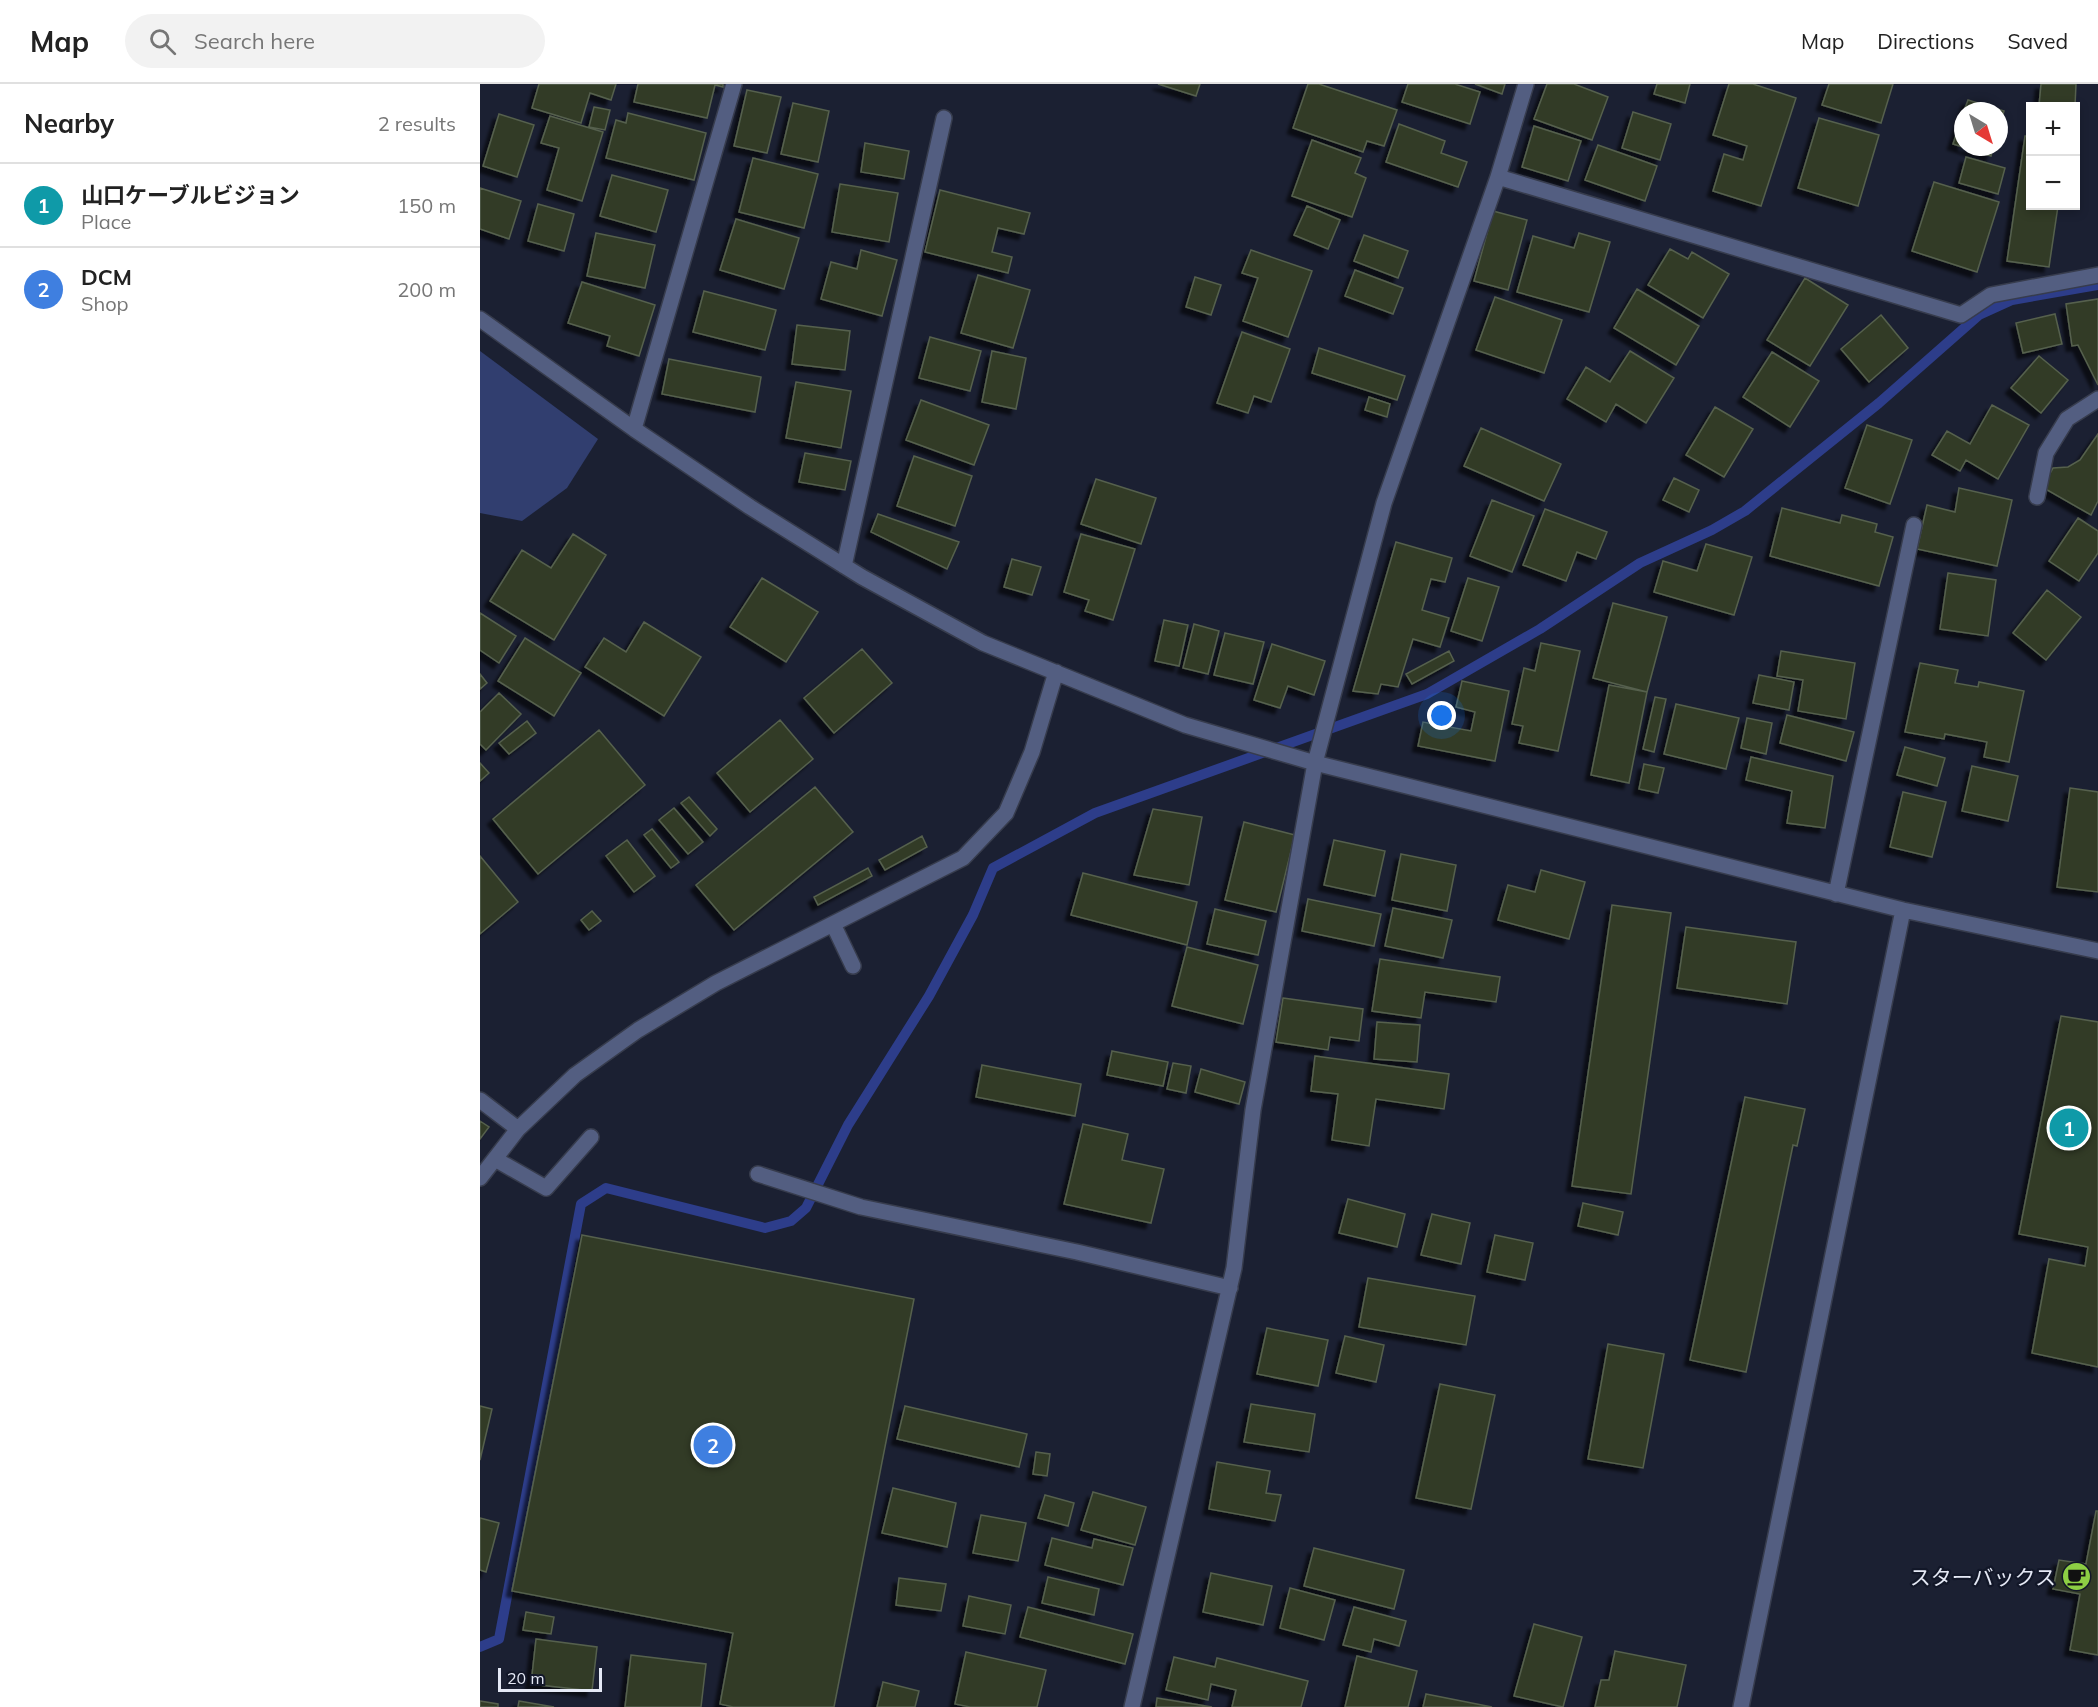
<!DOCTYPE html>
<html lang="en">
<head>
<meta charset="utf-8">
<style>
	body { margin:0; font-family:Mulish,"Noto Sans JP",sans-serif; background:#f2f2f2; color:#222 }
	.controls { position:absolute; right:18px; top:18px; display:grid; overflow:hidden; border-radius:0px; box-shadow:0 3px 9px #0003 }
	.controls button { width:54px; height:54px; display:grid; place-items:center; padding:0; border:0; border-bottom:2px solid #e0e0e0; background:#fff; color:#222; font:30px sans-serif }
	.compass { position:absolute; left:1474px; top:18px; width:54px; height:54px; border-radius:50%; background:#fff; box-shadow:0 3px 9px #0003; rotate:142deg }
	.scale { position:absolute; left:18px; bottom:15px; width:104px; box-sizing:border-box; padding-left:6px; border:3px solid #e5e9f5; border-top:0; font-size:16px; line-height:21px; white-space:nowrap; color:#e5e9f5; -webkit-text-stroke:4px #121728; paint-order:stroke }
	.you { position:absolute; left:962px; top:632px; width:21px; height:21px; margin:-15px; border:4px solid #fff; border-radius:50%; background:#1a73e8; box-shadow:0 0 0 9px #1a73e833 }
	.badge { display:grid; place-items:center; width:39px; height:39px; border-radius:50%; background:#1a73e8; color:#fff; font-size:20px; font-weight:700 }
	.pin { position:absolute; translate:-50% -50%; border:3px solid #fff; box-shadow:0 2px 6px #0006 }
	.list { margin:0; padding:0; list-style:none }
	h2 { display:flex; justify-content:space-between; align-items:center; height:78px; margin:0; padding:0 24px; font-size:26px }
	h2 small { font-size:20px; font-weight:400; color:#767676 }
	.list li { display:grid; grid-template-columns:39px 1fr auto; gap:18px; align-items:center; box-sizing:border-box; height:84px; padding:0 24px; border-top:2px solid #e0e0e0 }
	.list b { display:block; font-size:22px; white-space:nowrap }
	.list p { margin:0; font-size:20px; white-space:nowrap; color:#767676 }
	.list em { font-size:20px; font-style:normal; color:#767676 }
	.icon { flex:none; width:33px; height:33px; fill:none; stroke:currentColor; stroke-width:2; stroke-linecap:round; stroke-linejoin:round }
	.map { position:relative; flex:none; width:1618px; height:1623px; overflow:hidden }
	header { display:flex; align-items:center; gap:36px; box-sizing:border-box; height:84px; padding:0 30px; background:#fff; border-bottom:2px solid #e0e0e0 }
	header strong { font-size:28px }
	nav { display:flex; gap:33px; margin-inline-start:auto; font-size:21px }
	.search { width:420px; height:54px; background:#f2f2f2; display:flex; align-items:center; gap:15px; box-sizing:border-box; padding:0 21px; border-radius:33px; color:#767676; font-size:22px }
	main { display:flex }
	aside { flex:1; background:#fff }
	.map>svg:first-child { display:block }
	.green { fill:#313e6f }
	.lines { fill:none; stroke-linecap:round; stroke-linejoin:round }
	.stream { stroke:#2d3d8a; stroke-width:10 }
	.building { fill:#313b28; stroke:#56614d; stroke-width:1.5; filter:url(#shadow) }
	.minor-casing { stroke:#373c4d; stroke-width:18 }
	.minor { stroke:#535e81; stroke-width:15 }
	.labels { text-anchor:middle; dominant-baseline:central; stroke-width:4.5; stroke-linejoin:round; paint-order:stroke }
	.poi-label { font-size:21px; fill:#e5e9f5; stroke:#121728; text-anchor:end }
</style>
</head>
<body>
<header>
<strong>Map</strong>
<div class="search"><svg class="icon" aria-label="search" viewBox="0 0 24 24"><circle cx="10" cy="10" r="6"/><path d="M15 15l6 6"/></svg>Search here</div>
<nav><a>Map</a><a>Directions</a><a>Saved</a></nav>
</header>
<main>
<aside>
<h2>Nearby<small>2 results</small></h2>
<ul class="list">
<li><span class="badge" style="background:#0f9aa8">1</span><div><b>山口ケーブルビジョン</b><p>Place</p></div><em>150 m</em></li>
<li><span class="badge" style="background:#3f7fe0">2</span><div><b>DCM</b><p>Shop</p></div><em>200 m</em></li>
</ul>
</aside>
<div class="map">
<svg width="1618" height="1623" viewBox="0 0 1618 1623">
	<defs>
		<filter id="shadow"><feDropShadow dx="-5.5" dy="5.5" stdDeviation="1.5" flood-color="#0009"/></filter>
	</defs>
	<rect width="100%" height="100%" fill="#1b2032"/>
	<path class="green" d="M0 267 118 355 87 404 42 437 0 429Z"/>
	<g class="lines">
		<path class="stream" d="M0 1563 19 1555 101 1120 126 1104 285 1144 311 1137 326 1124 368 1041 449 912 493 831 513 784 615 729 947 610 1060 545 1160 479 1232 446 1265 427 1399 319 1499 231 1532 216 1618 201"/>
	</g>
	<path class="building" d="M59 0H136L131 16 110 9 101 39 52 24Z
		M158 0H243V3L235 1 227 34 154 18Z
		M678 0H720L716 12Z
		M828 0H839L917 26 904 62 887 57 883 68 813 44Z
		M928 0H975L1000 8 990 40 922 18Z
		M995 0H1025L1022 10Z
		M1067 0H1094L1128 13 1112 56 1054 35Z
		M1177 0H1210L1205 19 1174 10Z
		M1249 0H1273L1316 14 1281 122 1233 107 1244 70 1263 76 1267 62 1233 51Z
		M1349 0H1413L1401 39 1342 21Z
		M1561 0H1596L1595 22H1559Z
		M267 6 301 13 287 69 254 62Z
		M1488 16 1524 27 1519 45V27H1484Z
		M313 19 349 27 338 78 301 70Z
		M114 23 130 26 125 46 109 43Z
		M1153 28 1191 40 1180 76 1142 64Z
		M148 29 226 49 214 96 126 74 136 36 146 39Z
		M19 30 54 41 37 93 3 82Z
		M1483 30V63H1513L1511 72 1473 60Z
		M70 32 123 48 102 117 67 106 79 64 61 59Z
		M1339 34 1399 51 1378 122 1318 104Z
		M919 40 965 57 961 69 987 78 978 103 906 78Z
		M1054 42 1101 57 1088 97 1042 83Z
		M1545 52H1550V122H1578L1569 183 1527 177Z
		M832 56 881 74 875 89 886 94 872 133 812 112Z
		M385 59 429 67 424 95 381 88Z
		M1118 61 1177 82 1165 117 1105 96Z
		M1486 73 1525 84 1518 110 1479 99Z
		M273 74 338 90 324 144 259 128Z
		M132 91 188 106 176 148 120 132Z
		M1454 98 1519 118 1497 188 1432 167Z
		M360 100 418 109 409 158 352 148Z
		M0 104 41 117 29 155 0 145Z
		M460 106 550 129 544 150 518 144 512 168 532 173 528 189 445 168Z
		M58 120 94 130 84 167 48 157Z
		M827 122 860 136 848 165 814 151Z
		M1013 127 1047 136 1028 206 994 197Z
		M256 135 319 154 304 205 240 186Z
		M116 149 175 161 165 204 107 192Z
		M1099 149 1130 158 1109 228 1037 208 1053 152 1094 164Z
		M884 151 928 167 918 194 874 177Z
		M1190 165 1208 175 1212 168 1249 190 1223 234 1168 201Z
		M381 166 417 176 402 232 341 215 351 178 377 185Z
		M771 166 832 187 808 253 763 237 778 194 762 189Z
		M875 186 923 204 913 230 865 212Z
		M498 191 550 206 533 264 481 249Z
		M715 193 741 201 731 231 706 223Z
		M1325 194 1368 221 1330 282 1287 256Z
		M102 198 175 221 159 272 127 262 130 252 88 239Z
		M1157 205 1219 242 1196 281 1134 244Z
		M224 207 296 226 285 266 213 248Z
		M1015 213 1082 236 1064 289 996 266Z
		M1618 215V301L1598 261 1592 262 1586 220Z
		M1575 230 1582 260 1543 269 1536 239Z
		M1401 231 1428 264 1389 298 1361 265Z
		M317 241 370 247 365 286 312 280Z
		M762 248 810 265 791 318 774 312 768 329 737 319Z
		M450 253 501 267 490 307 439 294Z
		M839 264 925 292 917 316 832 289Z
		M512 267 546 274 536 325 502 318Z
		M1150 267 1194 294 1166 339 1136 320 1126 338 1087 315 1106 283 1130 298Z
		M1292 268 1339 297 1310 343 1263 313Z
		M1559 272 1588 296 1561 329 1531 304Z
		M189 275 281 293 275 328 182 310Z
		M316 298 371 307 361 364 306 354Z
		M889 313 910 320 907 333 885 326Z
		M441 316 509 341 494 381 426 356Z
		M1512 321 1549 341 1518 395 1486 376 1480 387 1452 371 1467 347 1490 360Z
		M1235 323 1273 345 1244 393 1206 371Z
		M1387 341 1432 356 1410 420 1365 404Z
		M1001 344 1081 380 1064 417 984 382Z
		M1618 350V417L1611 431 1562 403 1573 384 1588 383 1600 376Z
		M325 369 371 377 365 406 319 398Z
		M434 372 492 392 475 442 417 422Z
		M1194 394 1219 406 1209 428 1183 416Z
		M616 395 676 414 661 460 601 440Z
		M1479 404 1532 416 1517 482 1437 465 1447 421 1475 428Z
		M1012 416 1054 432 1032 488 990 472Z
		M1302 424 1360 439 1362 431 1397 440 1395 448 1413 453 1399 502 1290 472Z
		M1065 425 1127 448 1116 475 1097 468 1086 497 1043 481Z
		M398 430 479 458 467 485 391 448Z
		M1598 434 1618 447V469L1599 497 1569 477Z
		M93 450 126 471 74 556 10 517 42 466 71 484Z
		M601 450 655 465 633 536 605 527 609 516 584 508Z
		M916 458 972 474 965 498 951 495 942 526 969 534 960 563 933 555 918 603 901 600 898 610 873 607Z
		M1226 460 1272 473 1254 531 1174 508 1183 477 1217 487Z
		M532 475 561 483 552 511 524 503Z
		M1468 489 1516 496 1508 552 1460 545Z
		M282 494 338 528 306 578 250 543Z
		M988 494 1019 503 1002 557 971 547Z
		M1567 506 1601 533 1566 576 1533 549Z
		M1133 519 1187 533 1167 608 1113 594Z
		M0 529 36 552 19 579 0 566Z
		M684 536 708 541 699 582 675 577Z
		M164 538 221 573 184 632 105 583 124 554 146 568Z
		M714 540 739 547 728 590 703 584Z
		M745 549 784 558 773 600 734 591Z
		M45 554 101 589 74 632 18 597Z
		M1061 559 1100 567 1078 667 1039 659 1043 642 1032 640 1044 584 1055 587Z
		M792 560 845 577 834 611 808 602 800 624 774 616Z
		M382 565 412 599 354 649 324 614Z
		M969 567 974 577 932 600 926 590Z
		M1301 567 1375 579 1366 635 1318 627 1323 596 1297 592Z
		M1440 579 1478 586 1475 599 1498 603 1499 598 1544 607 1529 678 1504 673 1507 658 1465 650 1464 655 1425 648Z
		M0 590 7 599 0 605Z
		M1279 591 1314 598 1309 626 1273 619Z
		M982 597 1029 607 1015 677 938 662 943 638 991 647 995 628 976 623Z
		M1129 601 1167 608 1149 699 1111 691Z
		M19 609 41 630 6 666 0 660V628Z
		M1175 613 1186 615 1174 668 1163 665Z
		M1196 620 1259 634 1246 685 1184 670Z
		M1307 631 1374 648 1366 677 1300 659Z
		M1267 634 1292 639 1286 670 1261 664Z
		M300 636 333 675 270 728 237 689Z
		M47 637 56 649 29 670 19 659Z
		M119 646 165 701 58 790 13 735Z
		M1425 663 1465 674 1457 702 1417 691Z
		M1271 673 1353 692 1345 744 1307 739 1312 707 1266 696Z
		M0 679 9 689 0 697Z
		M1164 680 1184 684 1178 709 1159 705Z
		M1492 682 1538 692 1528 737 1482 727Z
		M335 703 373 748 254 846 216 801Z
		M1590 704 1618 708V808L1577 803Z
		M1423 708 1466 718 1452 773 1410 763Z
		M209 713 237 745 230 752 201 719Z
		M194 724 223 758 208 770 179 736Z
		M673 725 722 733 709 801 654 791Z
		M764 738 815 751 796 828 745 816Z
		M172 745 199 778 191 784 164 751Z
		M442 752 447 763 405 786 399 776Z
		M147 756 175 792 154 808 126 772Z
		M854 756 905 767 895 812 844 801Z
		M921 770 976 781 967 827 912 816Z
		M0 772 38 818 0 850Z
		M388 784 392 792 338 821 334 813Z
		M1061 786 1105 798 1089 855 1018 836 1028 801 1055 808Z
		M603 789 717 818 707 861 591 831Z
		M828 815 901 830 894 862 822 847Z
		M1132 821 1191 829 1151 1110 1092 1102Z
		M913 824 972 836 963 874 905 862Z
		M735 825 786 837 778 871 727 860Z
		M112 827 121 837 109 846 101 836Z
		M1206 843 1316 858 1307 920 1197 904Z
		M707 863 778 881 763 940 692 922Z
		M900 875 1020 893 1016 918 945 908 941 934 892 927Z
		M803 914 883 925 879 957 850 953 848 966 796 958Z
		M1581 932 1618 938V1283L1552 1269 1569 1175 1605 1182 1608 1163 1539 1150Z
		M897 938 940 941 937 978 894 975Z
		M632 967 688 978 683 1002 627 991Z
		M835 972 969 990 964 1025 896 1015 889 1062 852 1056 858 1010 831 1007Z
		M693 979 711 982 706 1009 687 1005Z
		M502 981 601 1000 595 1032 496 1013Z
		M721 985 765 998 759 1020 715 1008Z
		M1265 1013 1325 1025 1317 1062 1313 1061 1266 1288 1210 1276Z
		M0 1037 9 1043 0 1055Z
		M603 1040 648 1050 642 1076 684 1085 671 1139 584 1120Z
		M868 1115 925 1130 917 1163 859 1149Z
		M1103 1119 1143 1128 1138 1151 1098 1142Z
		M952 1130 990 1139 981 1180 941 1171Z
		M102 1151 434 1215 354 1623H253L240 1620 253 1549 32 1507Z
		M1015 1151 1053 1159 1045 1196 1007 1188Z
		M888 1194 995 1212 986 1261 879 1243Z
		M787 1244 848 1256 838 1302 777 1290Z
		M865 1252 904 1261 896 1298 856 1289Z
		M1128 1260 1184 1270 1163 1384 1108 1375Z
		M960 1300 1015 1311 991 1425 936 1414Z
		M771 1320 835 1330 829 1368 764 1358Z
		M0 1322 12 1325 0 1376Z
		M425 1322 547 1350 539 1383 417 1355Z
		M556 1368 570 1370 567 1392 553 1390Z
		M737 1378 790 1387 786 1409 801 1411 795 1437 729 1425Z
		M413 1404 476 1419 467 1463 402 1449Z
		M613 1408 666 1423 655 1461 601 1446Z
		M565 1411 594 1419 588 1442 558 1434Z
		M1616 1427H1618V1571L1590 1566 1600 1510 1573 1505 1579 1476 1606 1480Z
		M501 1431 546 1439 538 1477 493 1469Z
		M0 1434 19 1439 6 1488 0 1486Z
		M572 1454 612 1464 614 1455 653 1464 643 1501 565 1481Z
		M834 1464 924 1486 914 1525 824 1502Z
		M731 1489 792 1502 783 1541 723 1528Z
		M568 1493 619 1505 614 1531 562 1519Z
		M419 1494 466 1500 461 1527 416 1521Z
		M810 1504 855 1516 844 1556 800 1544Z
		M489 1512 531 1521 525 1550 483 1542Z
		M548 1523 653 1550 645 1580 540 1553Z
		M874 1523 926 1537 919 1562 894 1555 891 1568 863 1561Z
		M46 1528 74 1533 71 1550 43 1546Z
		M1054 1540 1102 1553 1083 1623 1034 1612Z
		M56 1555 117 1563 112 1607 51 1600Z
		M1135 1567 1206 1581 1197 1623H1115L1121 1596H1129Z
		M486 1568 566 1586 557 1623H490L475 1620Z
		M151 1571 226 1580 221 1623H145Z
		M877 1572 937 1587 928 1623H865Z
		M694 1573 735 1583 737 1574 828 1597 821 1623H752L756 1606 731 1600 728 1616 686 1606Z
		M403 1598 439 1607 435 1623H397Z
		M946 1610 1012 1623H943Z
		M677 1614 732 1623H676Z
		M0 1617 18 1620V1623H0Z
		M39 1617 74 1623H38Z"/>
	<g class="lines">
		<defs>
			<path id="minor" d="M1018 93 1481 231 1511 211 1618 191
				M0 235 154 345 270 423 382 493 503 559 705 641 835 679 1423 826 1618 867
				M154 345 254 0
				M1557 413 1566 369 1587 335 1618 315
				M364 482 464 34
				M1356 810 1434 441
				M353 840 373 882
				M0 1016 38 1045
				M15 1075 66 1104 111 1053
				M278 1090 381 1123 597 1168 750 1204
				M0 1094 38 1045 95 991 158 946 236 899 483 774 526 729 552 668 576 588
				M652 1623 754 1184 773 1026 835 679 904 419 1018 93 1046 0
				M1261 1623 1423 826"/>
		</defs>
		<use href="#minor" class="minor-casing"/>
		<use href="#minor" class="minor"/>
	</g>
	<defs>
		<symbol id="cafe-disc" viewBox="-11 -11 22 22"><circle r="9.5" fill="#8dce44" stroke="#121728"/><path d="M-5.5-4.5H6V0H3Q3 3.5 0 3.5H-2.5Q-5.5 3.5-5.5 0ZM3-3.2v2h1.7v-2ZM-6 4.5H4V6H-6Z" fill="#111"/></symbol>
	</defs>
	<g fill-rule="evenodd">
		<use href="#cafe-disc" x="1580" y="1476" width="33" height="33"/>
	</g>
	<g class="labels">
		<g class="poi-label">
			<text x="1576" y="1493">スターバックス</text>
		</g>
	</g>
</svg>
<div class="controls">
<button>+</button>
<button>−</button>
</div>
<svg class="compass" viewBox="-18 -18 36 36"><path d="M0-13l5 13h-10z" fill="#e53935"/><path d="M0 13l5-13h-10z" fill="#767676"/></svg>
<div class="scale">20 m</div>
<div class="you"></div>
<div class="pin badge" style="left:1589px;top:1044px;background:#0f9aa8">1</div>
<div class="pin badge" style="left:233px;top:1361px;background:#3f7fe0">2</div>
</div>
</main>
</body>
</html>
